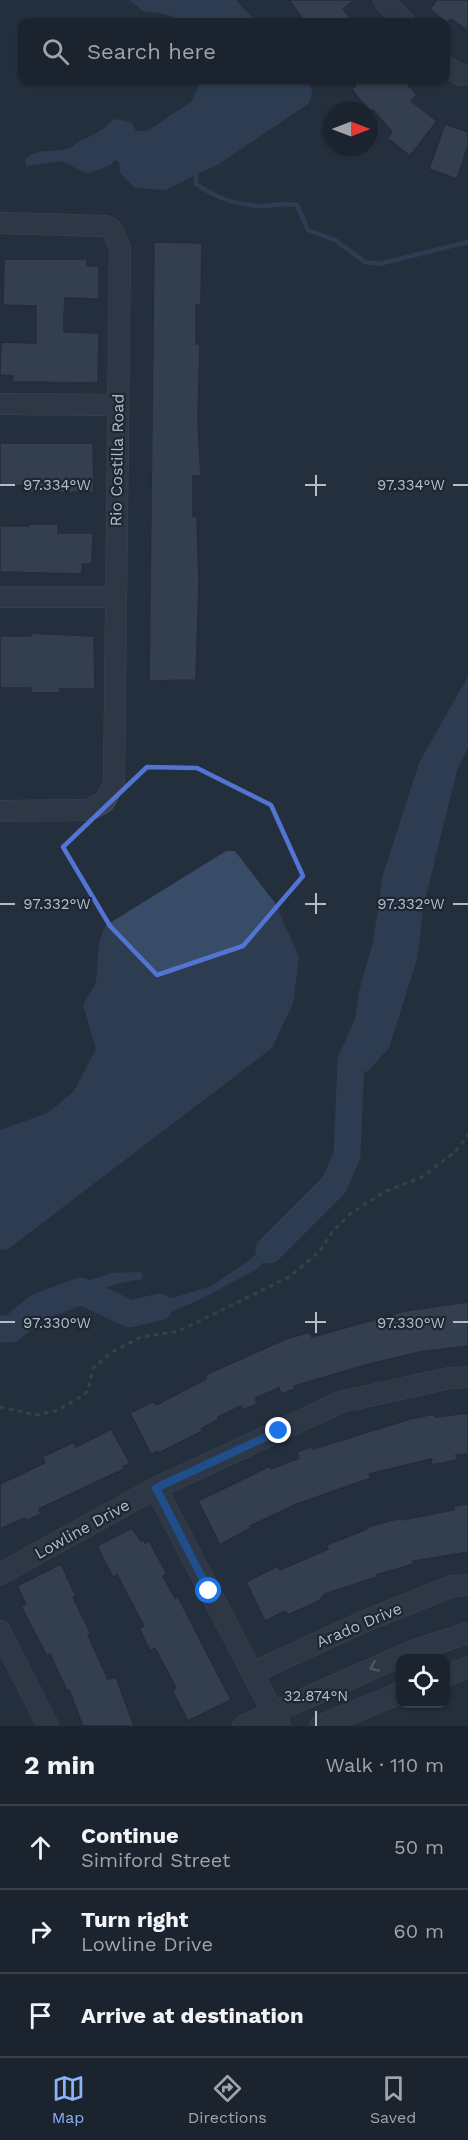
<!DOCTYPE html>
<html lang="en">
<head>
<meta charset="utf-8">
<style>
	body { margin:0; font-family:"Work Sans",sans-serif; background:#282f3a; color:#f1f3f6 }
	.controls { position:absolute; right:18px; bottom:18px; display:grid; overflow:hidden; border-radius:12px; box-shadow:0 2px 4px #0004 }
	.controls button { width:54px; height:54px; display:grid; place-items:center; padding:0; border:0; border-bottom:2px solid #39404a; background:#1b232e; color:#f1f3f6; font:30px sans-serif }
	.compass { position:absolute; left:324px; top:102px; width:54px; height:54px; border-radius:50%; background:#1b232e; box-shadow:0 2px 4px #0004; rotate:90deg }
	.stop { position:absolute; width:18px; height:18px; margin:-14px; border:4px solid #1a73e8; border-radius:50%; background:#fff }
	.stop.end { background:#1a73e8; border-color:#fff; box-shadow:0 2px 6px #0008 }
	.list { margin:0; padding:0; list-style:none }
	h2 { display:flex; justify-content:space-between; align-items:center; height:78px; margin:0; padding:0 24px; font-size:26px }
	h2 small { font-size:20px; font-weight:400; color:#a0a4aa }
	.list li { display:grid; grid-template-columns:39px 1fr auto; gap:18px; align-items:center; box-sizing:border-box; height:84px; padding:0 24px; border-top:2px solid #39404a }
	.list b { display:block; font-size:22px; white-space:nowrap }
	.list p { margin:0; font-size:20px; white-space:nowrap; color:#a0a4aa }
	.list em { font-size:20px; font-style:normal; color:#a0a4aa }
	.icon { flex:none; width:33px; height:33px; fill:none; stroke:currentColor; stroke-width:2; stroke-linecap:round; stroke-linejoin:round }
	.map { position:relative; flex:none; width:468px; height:1726px; overflow:hidden }
	.search { position:absolute; background:#1b232e; box-shadow:0 2px 4px #0004; left:18px; right:18px; top:18px; height:66px; display:flex; align-items:center; gap:15px; box-sizing:border-box; padding:0 21px; border-radius:12px; color:#a0a4aa; font-size:22px }
	.sheet { height:330px; background:#1b232e }
	nav { display:flex; justify-content:space-around; align-items:center; box-sizing:border-box; height:84px; border-top:2px solid #39404a; background:#1b232e; font-size:16px; color:#a0a4aa }
	nav a { display:grid; justify-items:center; gap:3px }
	nav .on { color:#8ab4f8 }
	.map>svg:first-child { display:block }
	.water { fill:#394c67 }
	.lines { fill:none; stroke-linecap:round; stroke-linejoin:round }
	.stream { stroke:#394c67; stroke-width:4.5 }
	.river { stroke:#394c67; stroke-width:27 }
	.building { fill:#455162; stroke:#1f2835; stroke-width:1.5 }
	.minor-casing { stroke:#565f6c; stroke-width:22 }
	.path { stroke:#44595c; stroke-width:3; stroke-dasharray:4.5 4.5; stroke-linecap:butt }
	.minor { stroke:#38414e; stroke-width:21 }
	.oneway { stroke:#7c8592 }
	.route { stroke:#1a73e8; stroke-width:8 }
	.marked { fill:none; stroke:#5274d3; stroke-width:4.5; stroke-linejoin:round }
	.ticks { fill:none; stroke:#b4bcc9; stroke-width:2 }
	.labels { text-anchor:middle; dominant-baseline:central; stroke-width:4.5; stroke-linejoin:round; paint-order:stroke }
	.street-label { font-size:16px; fill:#b4bcc9; stroke:#1d2633 }
	.ticks-label { font-size:15px; text-anchor:middle; fill:#b4bcc9; stroke:#1d2633; stroke-width:4.5; stroke-linejoin:round; paint-order:stroke }
</style>
</head>
<body>
<div class="map">
<svg width="468" height="1726" viewBox="0 0 468 1726">
	<rect width="100%" height="100%" fill="#242f3e"/>
	<path class="water" d="M129 0H236L256 22H188L165 14 143 11Z
		M201 80H306C314 88 313 94 308 104L219 164 165 190 135 188 120 173 119 162 115 160 112 164 88 174 61 161 26 166 25 160C36 147 57 153 71 148 74 147 75 144 78 142 91 136 104 130 114 119L131 122 136 131H147L192 101Z
		M468 676V747L457 771 424 904 417 959 389 1048 367 1072 359 1067 353 1034 358 995 373 942 383 875 419 763Z
		M226 851H235L275 903 299 957 293 1003 272 1048 8 1249 0 1250V1130L48 1113 74 1091 96 1049 83 1005 96 983 99 942 105 926Z
		M295 1223 297 1230 257 1269 203 1298 167 1314 129 1321 116 1315 145 1300 176 1297 211 1286 251 1259 279 1229Z
		M141 1272 143 1279C106 1284 75 1298 41 1313 23 1321 23 1331 0 1332V1323L74 1285 112 1273Z"/>
	<g class="lines">
		<path class="stream" d="M196 172V184C217 198 233 204 259 206 272 207 283 202 297 205L308 230 335 240 365 262 379 264 468 242"/>
		<path class="river" d="M269 1250 334 1185 347 1155 351 1061 371 1017
			M0 1329H11L38 1307 81 1291 130 1314 159 1307"/>
	</g>
	<path class="building" d="M289 0H355L343 9 354 22H305Z
		M437 0H468V31L451 19 447 23 430 9Z
		M351 80H404L417 95 411 101 437 121 410 156 387 138 392 132 373 110 371 111 359 99 352 89 356 86Z
		M445 124 468 132V146L457 179 429 169Z
		M154 242 202 243 201 305H196V344H200L198 421 201 476H193V516H197L199 583 196 680 149 681Z
		M4 259H87V266H99V299L65 298 64 317V332L99 333 98 383 12 382 13 376 0 375 1 342 36 343V306L3 305Z
		M0 443H93L94 492 29 493 30 486 0 485Z
		M29 524H58V533H93L92 564H82V574L0 572V526H29Z
		M31 633 94 636 95 689H60V693H31V688H0V636H31Z
		M468 1302V1346L420 1352 369 1364 294 1386 295 1389 281 1394 279 1388 255 1398 257 1404 243 1410 241 1406 218 1417 219 1419 201 1429 203 1431 159 1453 158 1451 151 1454 130 1413 154 1401 156 1405 206 1379 205 1375 286 1339 310 1332 312 1337 405 1311Z
		M468 1413V1454L456 1455 457 1460 432 1465 431 1459 369 1474 371 1478 297 1504 250 1526 251 1528 220 1545 198 1501 270 1466 271 1469 299 1458 297 1452 312 1446 313 1449 410 1419 434 1414 435 1417Z
		M111 1429 130 1463 123 1467 124 1469 39 1509 41 1514 26 1521 25 1518 0 1529V1484L45 1463 42 1457 74 1442 76 1447Z
		M468 1504V1552L413 1561 414 1564 376 1575 377 1577 325 1594 319 1601 288 1615 285 1611 265 1621 246 1582 278 1566 280 1570 328 1549 327 1545 367 1529V1527L401 1518 402 1520 454 1510V1506Z
		M132 1528 141 1541 143 1539 145 1543 149 1541 167 1574 163 1576 175 1598 178 1597 231 1700 188 1721 172 1690 176 1688 155 1648 150 1651 139 1628 144 1626 117 1575 113 1577 97 1546Z
		M61 1564 76 1596 73 1597 91 1634 88 1635 108 1679 116 1677 134 1726H83L69 1690 67 1691 50 1654 47 1656 21 1606 26 1604 17 1586Z"/>
	<g class="lines">
		<defs>
			<path id="minor" d="M384 0 404 22
				M446 67 461 75
				M0 223 106 226 113 231 120 248 114 784 104 802 89 810 0 811
				M0 404 117 405
				M0 597H116
				M156 1488 280 1726
				M0 1574 156 1488 341 1402 450 1378 468 1377
				M0 1631 48 1726
				M252 1673 363 1622 452 1586 468 1585
				M446 1675 468 1668
				M243 1726 410 1652 468 1633
				M320 1726 400 1693"/>
		</defs>
		<use href="#minor" class="minor-casing"/>
		<path class="path" d="M0 1407 36 1415 56 1411 84 1395 88 1390 93 1368 112 1352 141 1337 179 1331 289 1277 320 1251 333 1231 350 1214 384 1192 422 1177 455 1152 468 1135"/>
		<use href="#minor" class="minor"/>
	</g>
	<defs><path id="oneway-chevron" d="M-2-3.5L2.5 0L-2 3.5" fill="none" stroke-width="1.6" stroke-linecap="round" stroke-linejoin="round" transform="scale(1.5)"/></defs>
	<use class="oneway" href="#oneway-chevron" transform="translate(374 1667) rotate(157)"/>
	<g class="lines">
		<path class="route" d="M209 1591 156 1488 279 1431"/>
	</g>
	<path d="M0 0H468V1726H0ZM147 767 197 768 271 805 303 876 243 946 157 975 110 926 63 847Z" fill="#242f3e" fill-opacity=".55" fill-rule="evenodd"/>
	<path class="marked" d="M147 767 197 768 271 805 303 876 243 946 157 975 110 926 63 847Z"/>
	<path class="ticks" d="M316 475V496M0 485H15M305 485H326M453 485H468M316 893V914M0 904H15M305 904H326M453 904H468M316 1312V1333M0 1322H15M305 1322H326M453 1322H468M316 1711V1726"/>
	<g class="labels">
		<g class="street-label">
			<text transform="translate(117 460) rotate(-89)">Rio Costilla Road</text>
			<text transform="translate(82 1529) rotate(-29)">Lowline Drive</text>
			<text transform="translate(359 1625) rotate(-23)">Arado Drive</text>
		</g>
	</g>
	<g class="ticks-label">
		<text x="57" y="490">97.334°W</text>
		<text x="411" y="490">97.334°W</text>
		<text x="411" y="909">97.332°W</text>
		<text x="57" y="909">97.332°W</text>
		<text x="57" y="1328">97.330°W</text>
		<text x="411" y="1328">97.330°W</text>
		<text x="316" y="1701">32.874°N</text>
	</g>
</svg>
<div class="controls">
<button><svg class="icon" aria-label="locate" viewBox="0 0 24 24"><circle cx="12" cy="12" r="6"/><path d="M12 2v4M12 18v4M2 12h4M18 12h4"/></svg></button>
</div>
<svg class="compass" viewBox="-18 -18 36 36"><path d="M0-13l5 13h-10z" fill="#e53935"/><path d="M0 13l5-13h-10z" fill="#a0a4aa"/></svg>
<div class="stop" style="left:209px;top:1591px"></div>
<div class="stop end" style="left:279px;top:1431px"></div>
<div class="search"><svg class="icon" aria-label="search" viewBox="0 0 24 24"><circle cx="10" cy="10" r="6"/><path d="M15 15l6 6"/></svg>Search here</div>
</div>
<section class="sheet">
<h2>2 min<small>Walk · 110 m</small></h2>
<ul class="list">
<li><svg class="icon" aria-label="ahead" viewBox="0 0 24 24"><path d="M12 20V5M6 11l6-6 6 6"/></svg><div><b>Continue</b><p>Simiford Street</p></div><em>50 m</em></li>
<li><svg class="icon" aria-label="right" viewBox="0 0 24 24"><path d="M7 20v-9h11M14 6l5 5-5 5"/></svg><div><b>Turn right</b><p>Lowline Drive</p></div><em>60 m</em></li>
<li><svg class="icon" aria-label="arrive" viewBox="0 0 24 24"><path d="M6 21V4h12l-3 4 3 4H6"/></svg><div><b>Arrive at destination</b></div></li>
</ul>
</section>
<nav>
<a class="on"><svg class="icon" aria-label="map" viewBox="0 0 24 24"><path d="M3 6l6-2 6 2 6-2v14l-6 2-6-2-6 2zM9 4v14M15 6v14"/></svg>Map</a>
<a><svg class="icon" aria-label="directions" viewBox="0 0 24 24"><path d="M12 3l9 9-9 9-9-9zM9 14v-3h6M13 9l2 2-2 2"/></svg>Directions</a>
<a><svg class="icon" aria-label="saved" viewBox="0 0 24 24"><path d="M7 4h10v16l-5-4-5 4z"/></svg>Saved</a>
</nav>
</body>
</html>
